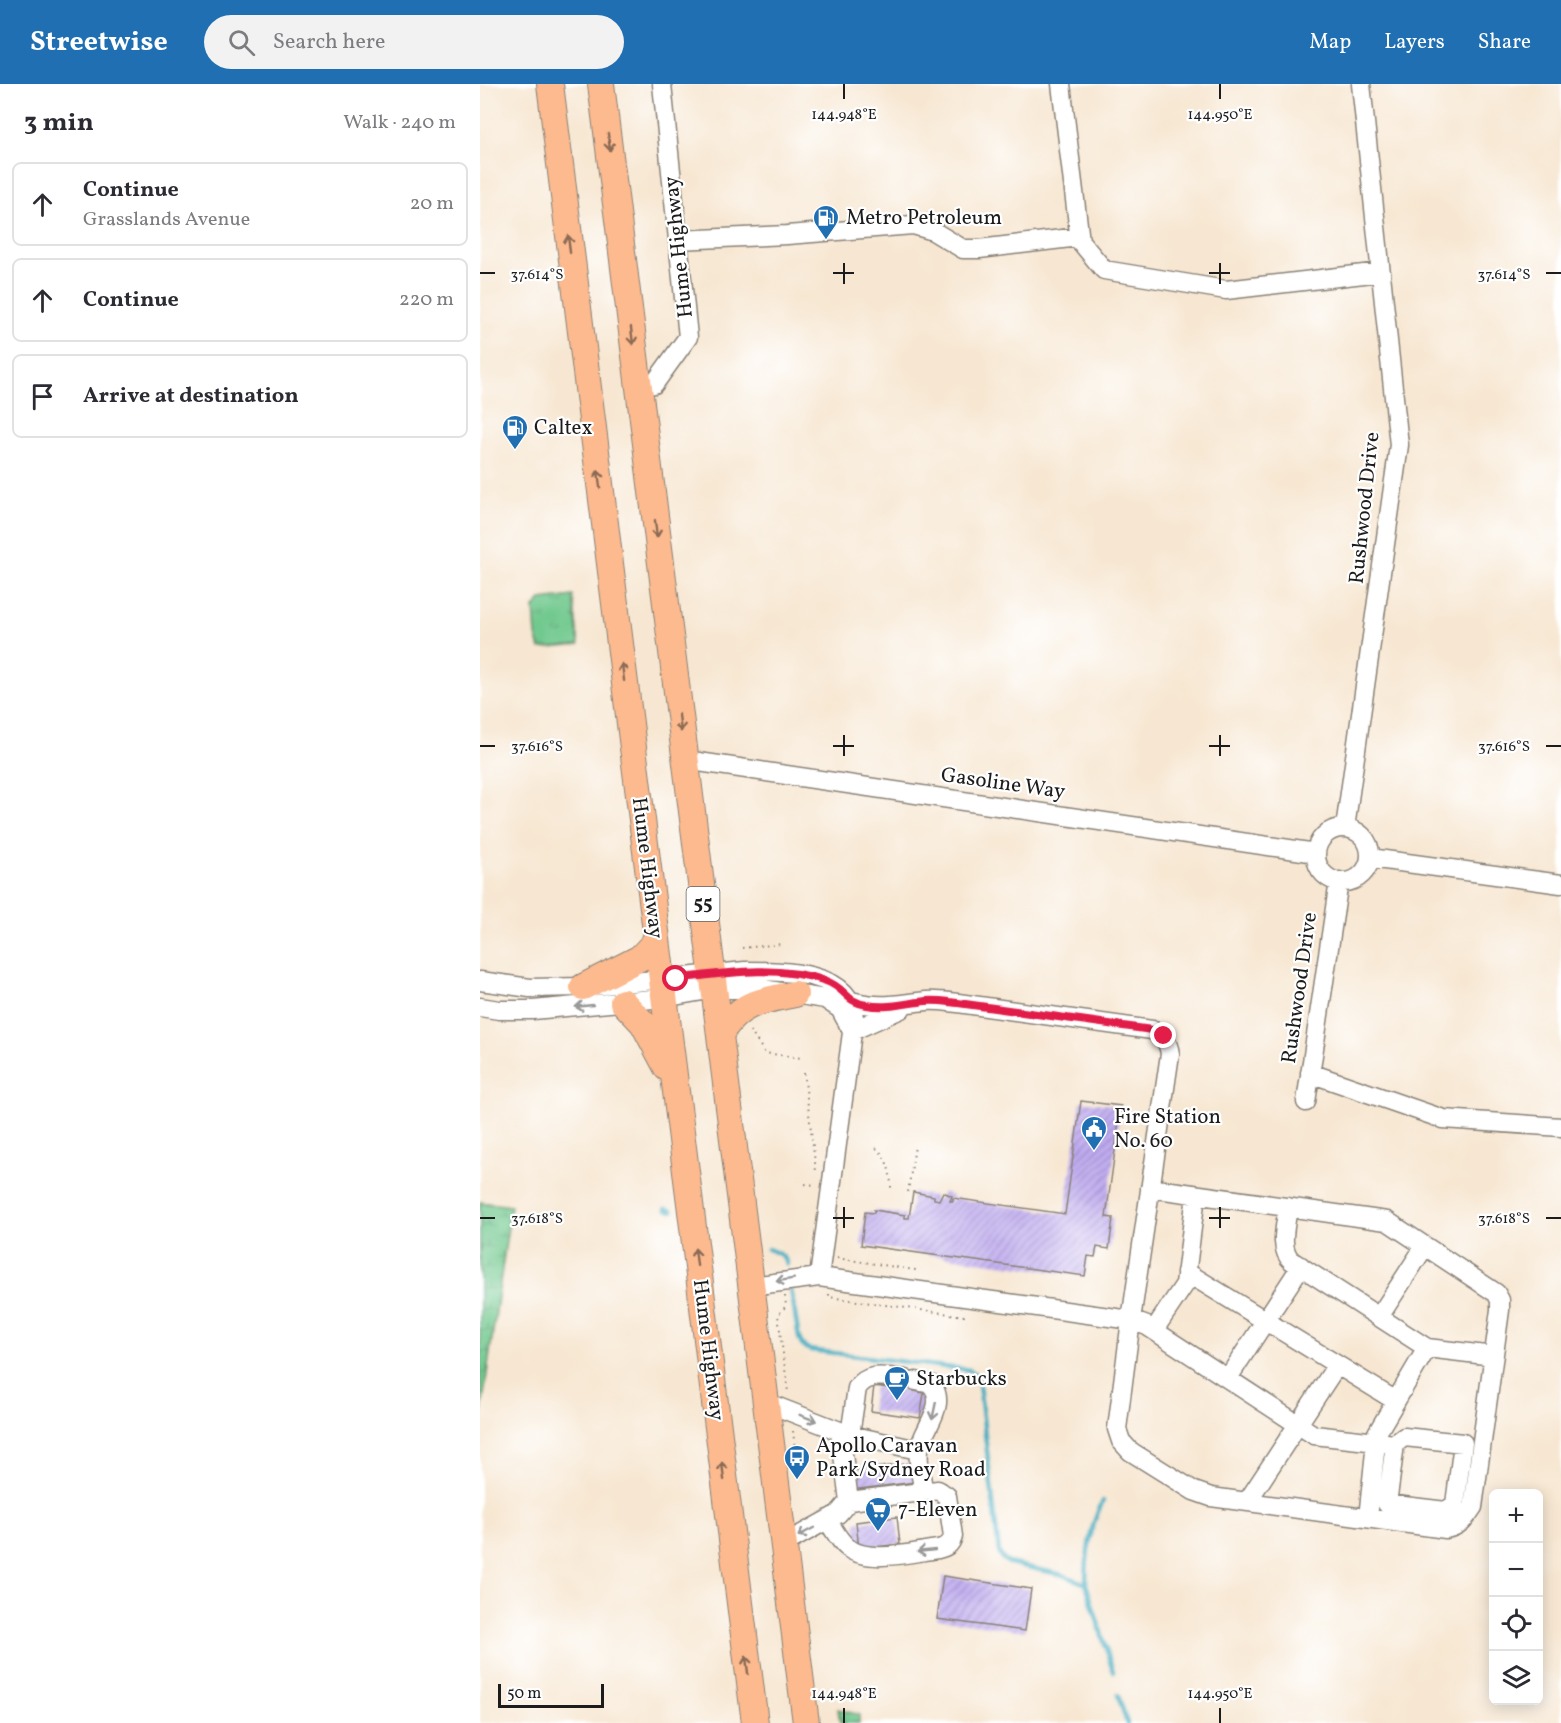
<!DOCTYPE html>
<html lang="en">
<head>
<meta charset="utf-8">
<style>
	body { margin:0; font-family:Vollkorn,serif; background:#f2f2f3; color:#2b2b33 }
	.controls { position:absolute; right:18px; bottom:18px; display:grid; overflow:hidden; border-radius:9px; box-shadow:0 3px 15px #0003 }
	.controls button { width:54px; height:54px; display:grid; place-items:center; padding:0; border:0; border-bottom:2px solid #e1e1e2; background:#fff; color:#2b2b33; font:30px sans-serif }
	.scale { position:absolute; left:18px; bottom:15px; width:106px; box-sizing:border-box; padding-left:6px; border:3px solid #1c1c1c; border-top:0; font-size:16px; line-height:21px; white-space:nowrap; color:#1c1c1c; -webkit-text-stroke:4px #fff; paint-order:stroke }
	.stop { position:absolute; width:18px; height:18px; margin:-14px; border:4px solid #e11d48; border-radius:50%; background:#fff }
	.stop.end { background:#e11d48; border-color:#fff; box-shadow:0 2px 6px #0008 }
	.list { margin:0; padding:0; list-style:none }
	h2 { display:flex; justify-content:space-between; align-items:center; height:78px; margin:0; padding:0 24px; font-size:26px }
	h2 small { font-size:20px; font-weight:400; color:#7c7c81 }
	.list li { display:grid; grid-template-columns:39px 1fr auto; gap:18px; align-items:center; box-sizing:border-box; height:84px; margin:0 12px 12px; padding:0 12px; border:2px solid #e1e1e2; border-radius:9px }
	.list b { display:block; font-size:22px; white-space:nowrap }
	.list p { margin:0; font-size:20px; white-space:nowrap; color:#7c7c81 }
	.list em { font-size:20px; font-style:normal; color:#7c7c81 }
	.icon { flex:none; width:33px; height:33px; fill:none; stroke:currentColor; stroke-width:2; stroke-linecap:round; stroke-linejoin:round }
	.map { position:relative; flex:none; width:1081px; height:1639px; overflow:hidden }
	header { display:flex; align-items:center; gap:36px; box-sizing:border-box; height:84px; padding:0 30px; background:#1f6fb2; color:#fff }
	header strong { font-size:28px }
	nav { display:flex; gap:33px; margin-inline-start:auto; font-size:21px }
	.search { width:420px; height:54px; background:#f2f2f3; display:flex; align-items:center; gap:15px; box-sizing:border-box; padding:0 21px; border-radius:33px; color:#7c7c81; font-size:22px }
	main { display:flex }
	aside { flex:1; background:#fff }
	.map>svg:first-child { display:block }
	.grass { fill:url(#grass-tufts); stroke:#477256; stroke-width:1.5 }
	.wetland { fill:url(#wetland-marsh); stroke:#477256; stroke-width:1.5 }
	.garden { fill:url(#garden-dots); stroke:#477256; stroke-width:1.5 }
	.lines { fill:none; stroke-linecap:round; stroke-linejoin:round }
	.stream { stroke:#42adc1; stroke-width:4.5 }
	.building { fill:url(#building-hatch) }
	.minor-casing { stroke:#8a8277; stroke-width:21 }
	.highway-casing { stroke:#8a8277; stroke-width:28 }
	.path { stroke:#8a8277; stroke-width:2; stroke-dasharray:1.5 4.5; stroke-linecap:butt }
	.minor { stroke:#fff; stroke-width:18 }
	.highway { stroke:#fcba8e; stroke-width:26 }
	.oneway { stroke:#8c6b55 }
	.oneway2 { stroke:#999 }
	.route { stroke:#e11d48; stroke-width:8 }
	.ticks { fill:none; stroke:#1c1c1c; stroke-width:2 }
	.labels { text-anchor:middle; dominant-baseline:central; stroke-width:4.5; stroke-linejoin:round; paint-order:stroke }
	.shield { fill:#fff; stroke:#606060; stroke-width:1.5 }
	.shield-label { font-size:20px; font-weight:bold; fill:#1c1c1c }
	.poi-label { font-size:21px; fill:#1c1c1c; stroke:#fff; text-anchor:start }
	.street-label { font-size:21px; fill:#1c1c1c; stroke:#fff }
	.ticks-label { font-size:15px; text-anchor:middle; fill:#1c1c1c; stroke:#fff; stroke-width:4.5; stroke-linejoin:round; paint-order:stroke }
</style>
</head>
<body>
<header>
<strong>Streetwise</strong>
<div class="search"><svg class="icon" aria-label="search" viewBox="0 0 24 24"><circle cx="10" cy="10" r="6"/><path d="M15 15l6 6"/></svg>Search here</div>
<nav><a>Map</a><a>Layers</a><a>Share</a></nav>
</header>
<main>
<aside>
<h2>3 min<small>Walk · 240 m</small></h2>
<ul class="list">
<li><svg class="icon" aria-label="ahead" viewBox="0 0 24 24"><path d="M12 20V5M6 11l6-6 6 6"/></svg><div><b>Continue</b><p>Grasslands Avenue</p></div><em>20 m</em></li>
<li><svg class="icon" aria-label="ahead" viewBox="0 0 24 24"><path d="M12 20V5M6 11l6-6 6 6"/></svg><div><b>Continue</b></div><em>220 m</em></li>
<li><svg class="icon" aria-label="arrive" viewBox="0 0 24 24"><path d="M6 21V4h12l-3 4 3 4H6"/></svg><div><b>Arrive at destination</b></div></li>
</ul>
</aside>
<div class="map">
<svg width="1081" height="1639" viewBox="0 0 1081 1639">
	<defs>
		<pattern id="grass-tufts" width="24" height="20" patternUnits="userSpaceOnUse" patternTransform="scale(1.5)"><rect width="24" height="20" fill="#72c98f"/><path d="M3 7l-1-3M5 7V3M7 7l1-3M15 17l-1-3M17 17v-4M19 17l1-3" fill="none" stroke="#62ac7b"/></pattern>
		<pattern id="wetland-marsh" width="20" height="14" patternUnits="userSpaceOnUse" patternTransform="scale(1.5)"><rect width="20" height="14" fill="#72c98f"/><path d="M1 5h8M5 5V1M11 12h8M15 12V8" fill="none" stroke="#62ac7b"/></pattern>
		<pattern id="garden-dots" width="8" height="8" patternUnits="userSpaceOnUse" patternTransform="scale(1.5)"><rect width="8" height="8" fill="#72c98f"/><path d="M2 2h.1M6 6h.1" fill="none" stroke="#62ac7b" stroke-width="1.8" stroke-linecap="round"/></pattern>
		<pattern id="building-hatch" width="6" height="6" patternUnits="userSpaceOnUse" patternTransform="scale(1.5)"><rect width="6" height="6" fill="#bfabf0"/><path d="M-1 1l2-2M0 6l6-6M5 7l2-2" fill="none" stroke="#9a8ac2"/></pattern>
	</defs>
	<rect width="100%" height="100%" fill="#fff"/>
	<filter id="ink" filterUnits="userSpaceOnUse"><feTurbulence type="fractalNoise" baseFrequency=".0167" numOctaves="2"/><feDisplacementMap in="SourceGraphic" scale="12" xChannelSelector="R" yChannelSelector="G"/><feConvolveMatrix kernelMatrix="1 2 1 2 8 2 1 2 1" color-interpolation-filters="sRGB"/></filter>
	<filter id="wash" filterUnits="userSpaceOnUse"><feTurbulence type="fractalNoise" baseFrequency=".008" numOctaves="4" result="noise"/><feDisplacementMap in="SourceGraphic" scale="24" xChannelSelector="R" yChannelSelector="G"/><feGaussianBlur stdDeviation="1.35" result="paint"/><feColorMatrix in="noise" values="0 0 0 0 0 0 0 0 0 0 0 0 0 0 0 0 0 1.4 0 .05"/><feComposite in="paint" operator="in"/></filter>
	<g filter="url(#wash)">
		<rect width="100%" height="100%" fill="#f7e7d2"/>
		<path class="grass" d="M93 512 99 561 60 565 56 551 54 524 61 516Z"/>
		<path class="wetland" d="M0 1118 31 1122 0 1339Z"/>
		<path class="garden" d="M358 1625 379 1631V1639H360Z"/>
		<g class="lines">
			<path class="stream" d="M186 1125 192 1127
				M288 1165C297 1169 304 1170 307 1180
				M311 1206 319 1254 322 1261 330 1266 490 1286 496 1291 499 1300 519 1468 523 1475 529 1479 583 1491 606 1500 633 1587
				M606 1500C606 1473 610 1441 623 1417
				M638 1611 647 1639"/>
		</g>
		<g id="blocks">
			<path class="building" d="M601 1017 641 1022 626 1133 633 1134 629 1165 617 1163 615 1173 608 1172 605 1192 381 1161 385 1128 394 1129V1126L425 1131V1134H429L433 1108 454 1112V1115L459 1116 463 1108 472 1112 470 1117H473V1114L585 1130Z
				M425 1292 437 1294 434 1307 444 1309 440 1334 391 1327 394 1302 423 1306Z
				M433 1379 435 1398 371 1406 369 1387Z
				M417 1433 420 1460 379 1465 376 1438Z
				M463 1492 551 1505 545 1547 457 1535Z"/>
		</g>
	</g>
	<g filter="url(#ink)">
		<use href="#blocks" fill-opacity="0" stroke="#8a8277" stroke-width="1.5"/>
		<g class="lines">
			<defs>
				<path id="minor" d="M581 0 600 157 624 186 746 206 901 188
					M198 156 307 151 433 141 453 147 483 165H499L599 153
					M158 302 174 300 208 253 182 0
					M205 676 836 769
					M865 744 919 361 881 0
					M836 771a27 27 0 1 1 54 0a27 27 0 1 1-54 0Z
					M890 774 1081 800
					M0 897 50 904 103 903 265 887C301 887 372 886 374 934L339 1193 651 1236 690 970C688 957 684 952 672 946L478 919C468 918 456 916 446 917 415 920 403 925 371 917
					M0 923 19 926H53L183 914 234 905H282L345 915 360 925 372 947
					M372 947 421 925
					M830 989 963 1035 1081 1043
					M826 1018 859 797
					M670 1104 907 1137 1016 1209 1020 1216V1226L993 1423C985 1435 980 1442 966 1445L731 1413 714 1407 650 1367 641 1357 637 1345 651 1236 667 1242 834 1351 915 1360
					M808 1123C806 1140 798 1165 812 1177L947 1264 1014 1272
					M706 1188 916 1317
					M271 1202 339 1193
					M899 1233 945 1162
					M674 1246 705 1200 716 1111
					M748 1294 821 1182
					M436 1297 451 1300C469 1321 442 1345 439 1366 437 1378 442 1396 444 1408
					M285 1318 370 1351 438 1366
					M360 1347 369 1417
					M370 1351 377 1304C389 1287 406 1293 425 1295
					M924 1353 983 1359 975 1420 966 1427 907 1420 915 1360Z
					M767 1418 857 1281
					M888 1434 897 1349 947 1264
					M304 1460 358 1430 369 1417 458 1406 467 1412 473 1452C471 1461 466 1463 458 1465 433 1468 389 1480 368 1464 359 1457 354 1446 348 1437"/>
				<path id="highway" d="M70 0 275 1639
					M121 0 326 1639
					M103 903 160 874 177 856
					M143 918 163 939 187 984
					M240 951C257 919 281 917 315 910"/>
			</defs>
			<use href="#minor" class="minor-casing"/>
			<use href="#highway" class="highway-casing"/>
			<path class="path" d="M262 864 302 860
				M270 947 285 969 322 974V976
				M324 989 336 1087
				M396 1064C408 1074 411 1090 411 1105
				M325 1100 335 1101
				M428 1108 435 1062
				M357 1174 435 1186V1191
				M349 1210V1213L484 1232V1230
				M305 1212 306 1222 298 1231 308 1308
				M313 1347 317 1382"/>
			<use href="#minor" class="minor"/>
			<use href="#highway" class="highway"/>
		</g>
		<defs><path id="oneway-shaft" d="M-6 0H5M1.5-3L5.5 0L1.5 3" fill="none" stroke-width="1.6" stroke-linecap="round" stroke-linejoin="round" transform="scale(1.5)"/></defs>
		<g class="oneway">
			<use href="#oneway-shaft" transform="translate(129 58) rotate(83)"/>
			<use href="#oneway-shaft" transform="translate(89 160) rotate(-97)"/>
			<use href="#oneway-shaft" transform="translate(152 252) rotate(83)"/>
			<use href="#oneway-shaft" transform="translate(119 395) rotate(-97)"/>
			<use href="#oneway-shaft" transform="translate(176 445) rotate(83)"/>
			<use href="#oneway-shaft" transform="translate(143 588) rotate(-97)"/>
			<use href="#oneway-shaft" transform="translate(200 639) rotate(83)"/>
			<use href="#oneway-shaft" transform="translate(216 1173) rotate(-97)"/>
			<use href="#oneway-shaft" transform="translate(243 1387) rotate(-97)"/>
			<use href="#oneway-shaft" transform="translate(267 1581) rotate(-97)"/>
		</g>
		<g class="oneway2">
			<use href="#oneway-shaft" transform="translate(104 922) rotate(174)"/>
			<use href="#oneway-shaft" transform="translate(305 1196) rotate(171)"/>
			<use href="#oneway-shaft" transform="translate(454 1327) rotate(102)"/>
			<use href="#oneway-shaft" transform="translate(328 1334) rotate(21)"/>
			<use href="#oneway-shaft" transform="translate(326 1448) rotate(152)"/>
			<use href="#oneway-shaft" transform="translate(446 1467) rotate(174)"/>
		</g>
	</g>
	<g class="lines" filter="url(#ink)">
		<path class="route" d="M196 895C245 889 298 880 346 897 366 904 365 918 387 921 408 925 426 919 446 917 457 916 468 918 478 919L672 946 684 952"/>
	</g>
	<path class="ticks" d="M364 0V15M740 0V15M364 179V200M740 179V200M0 189H15M353 189H374M729 189H750M1066 189H1081M364 651V672M740 651V672M0 662H15M353 662H374M729 662H750M1066 662H1081M364 1123V1144M740 1123V1144M0 1134H15M353 1134H374M729 1134H750M1066 1134H1081M364 1624V1639M740 1624V1639"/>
	<defs>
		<symbol id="fuel-pin" viewBox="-11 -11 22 30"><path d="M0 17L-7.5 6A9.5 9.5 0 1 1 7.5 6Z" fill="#1f6fb2" stroke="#fff"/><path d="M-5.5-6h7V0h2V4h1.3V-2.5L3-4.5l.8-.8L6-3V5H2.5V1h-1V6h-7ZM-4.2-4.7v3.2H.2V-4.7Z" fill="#fff"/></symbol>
		<symbol id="civic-pin" viewBox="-11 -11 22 30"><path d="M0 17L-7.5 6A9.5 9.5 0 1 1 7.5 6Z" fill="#1f6fb2" stroke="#fff"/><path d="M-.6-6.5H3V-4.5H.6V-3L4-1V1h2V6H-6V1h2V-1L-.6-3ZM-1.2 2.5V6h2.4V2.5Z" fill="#fff"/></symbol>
		<symbol id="cafe-pin" viewBox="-11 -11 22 30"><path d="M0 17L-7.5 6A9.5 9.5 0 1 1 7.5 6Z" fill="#1f6fb2" stroke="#fff"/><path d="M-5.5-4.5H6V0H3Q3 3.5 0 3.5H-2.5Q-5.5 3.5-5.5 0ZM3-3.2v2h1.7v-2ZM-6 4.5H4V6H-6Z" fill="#fff"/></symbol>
		<symbol id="bus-pin" viewBox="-11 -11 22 30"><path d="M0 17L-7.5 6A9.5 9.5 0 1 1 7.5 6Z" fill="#1f6fb2" stroke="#fff"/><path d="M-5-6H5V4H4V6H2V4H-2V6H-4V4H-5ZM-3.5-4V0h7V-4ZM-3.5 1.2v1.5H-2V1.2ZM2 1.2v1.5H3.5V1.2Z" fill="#fff"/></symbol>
		<symbol id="supermarket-pin" viewBox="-11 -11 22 30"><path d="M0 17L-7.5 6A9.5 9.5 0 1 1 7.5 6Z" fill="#1f6fb2" stroke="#fff"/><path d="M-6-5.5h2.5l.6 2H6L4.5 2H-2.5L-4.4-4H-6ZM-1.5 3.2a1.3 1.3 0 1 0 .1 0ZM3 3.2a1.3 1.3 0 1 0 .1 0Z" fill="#fff"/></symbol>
	</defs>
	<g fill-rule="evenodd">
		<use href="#fuel-pin" x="331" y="119" width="30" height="40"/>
		<use href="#fuel-pin" x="20" y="329" width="30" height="40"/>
		<use href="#civic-pin" x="599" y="1030" width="30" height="40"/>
		<use href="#cafe-pin" x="402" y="1280" width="30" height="40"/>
		<use href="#bus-pin" x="302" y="1359" width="30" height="40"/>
		<use href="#supermarket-pin" x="383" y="1411" width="30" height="40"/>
	</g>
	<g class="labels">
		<rect class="shield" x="206.5" y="803" width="33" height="34" rx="4.5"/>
		<g class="shield-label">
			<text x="223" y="820">55</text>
		</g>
		<g class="poi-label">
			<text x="366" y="134">Metro Petroleum</text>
			<text x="54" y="344">Caltex</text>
			<text x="634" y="1033">Fire Station<tspan x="634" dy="24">No. 60</tspan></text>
			<text x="436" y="1295">Starbucks</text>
			<text x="336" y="1362">Apollo Caravan<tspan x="336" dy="24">Park/Sydney Road</tspan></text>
			<text x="418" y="1426">7-Eleven</text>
		</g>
		<g class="street-label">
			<text transform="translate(199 163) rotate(-96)">Hume Highway</text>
			<text transform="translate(885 424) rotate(-84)">Rushwood Drive</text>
			<text transform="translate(523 700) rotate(8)">Gasoline Way</text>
			<text transform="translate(167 784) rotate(83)">Hume Highway</text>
			<text transform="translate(820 904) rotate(-82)">Rushwood Drive</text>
			<text transform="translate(228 1266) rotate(83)">Hume Highway</text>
		</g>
	</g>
	<g class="ticks-label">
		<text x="364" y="35">144.948°E</text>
		<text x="740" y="35">144.950°E</text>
		<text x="57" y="195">37.614°S</text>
		<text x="1024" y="195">37.614°S</text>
		<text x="57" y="667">37.616°S</text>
		<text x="1024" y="667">37.616°S</text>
		<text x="57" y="1139">37.618°S</text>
		<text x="1024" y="1139">37.618°S</text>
		<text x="364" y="1614">144.948°E</text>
		<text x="740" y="1614">144.950°E</text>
	</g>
</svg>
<div class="controls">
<button>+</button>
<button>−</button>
<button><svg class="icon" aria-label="locate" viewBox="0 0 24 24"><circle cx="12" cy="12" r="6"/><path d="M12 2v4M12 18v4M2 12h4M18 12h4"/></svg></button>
<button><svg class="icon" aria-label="layers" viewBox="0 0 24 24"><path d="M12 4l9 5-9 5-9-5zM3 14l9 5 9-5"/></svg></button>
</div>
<div class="scale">50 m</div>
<div class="stop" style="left:196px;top:895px"></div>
<div class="stop end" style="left:684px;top:952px"></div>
</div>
</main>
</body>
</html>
